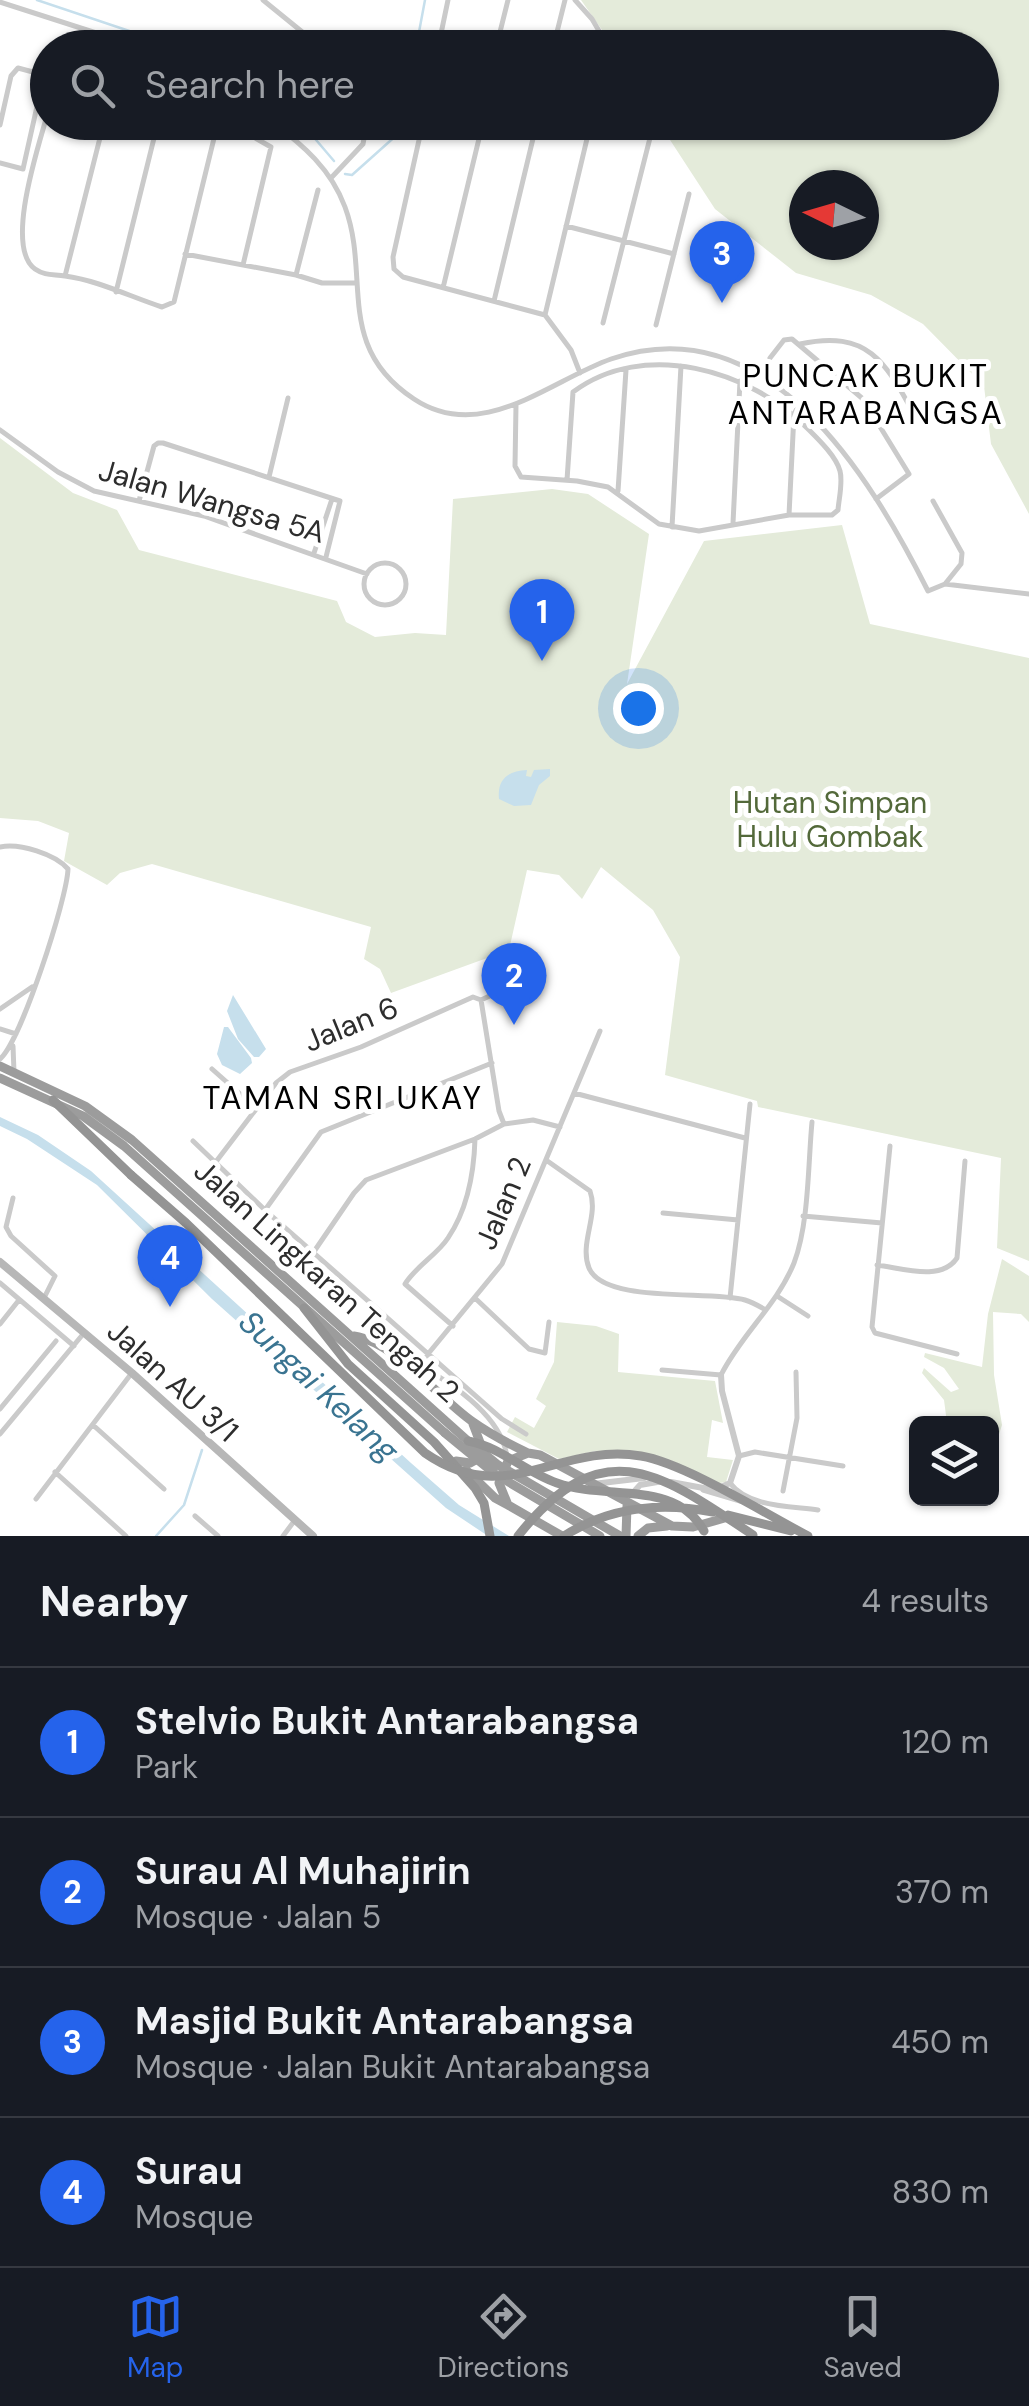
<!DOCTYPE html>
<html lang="en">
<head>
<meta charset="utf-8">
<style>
	body { margin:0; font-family:"DM Sans",sans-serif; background:#242831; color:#f1f3f6 }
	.controls { position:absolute; right:30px; bottom:30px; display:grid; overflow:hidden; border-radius:15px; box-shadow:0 2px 8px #0004 }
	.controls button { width:90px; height:90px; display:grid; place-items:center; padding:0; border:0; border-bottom:2px solid #363941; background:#171b24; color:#f1f3f6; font:50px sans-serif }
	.compass { position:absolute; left:789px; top:170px; width:90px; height:90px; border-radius:50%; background:#171b24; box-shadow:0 2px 8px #0004; rotate:275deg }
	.you { position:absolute; left:638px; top:708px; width:35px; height:35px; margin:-25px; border:8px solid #fff; border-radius:50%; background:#1a73e8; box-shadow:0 0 0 15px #1a73e833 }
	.badge { display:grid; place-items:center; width:65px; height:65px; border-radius:50%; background:#2563eb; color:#fff; font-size:32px; font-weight:700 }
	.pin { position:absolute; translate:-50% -82px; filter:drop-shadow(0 2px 5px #0008) }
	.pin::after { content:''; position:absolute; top:52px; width:35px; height:30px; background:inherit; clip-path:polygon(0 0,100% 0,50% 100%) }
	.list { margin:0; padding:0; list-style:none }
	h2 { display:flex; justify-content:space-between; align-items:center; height:130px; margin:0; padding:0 40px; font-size:42px }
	h2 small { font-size:32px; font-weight:400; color:#9ea1a6 }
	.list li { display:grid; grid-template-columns:65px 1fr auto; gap:30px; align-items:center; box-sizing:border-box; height:150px; padding:0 40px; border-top:2px solid #363941 }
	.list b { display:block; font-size:38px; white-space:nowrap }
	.list p { margin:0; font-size:32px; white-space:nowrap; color:#9ea1a6 }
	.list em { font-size:32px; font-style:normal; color:#9ea1a6 }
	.icon { flex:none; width:55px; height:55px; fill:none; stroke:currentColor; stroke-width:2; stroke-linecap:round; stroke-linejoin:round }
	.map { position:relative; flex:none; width:1029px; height:1536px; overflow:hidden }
	.search { position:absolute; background:#171b24; box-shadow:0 2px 8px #0004; left:30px; right:30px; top:30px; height:110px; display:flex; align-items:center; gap:25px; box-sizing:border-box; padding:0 35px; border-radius:55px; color:#9ea1a6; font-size:38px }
	.sheet { height:730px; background:#171b24 }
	nav { display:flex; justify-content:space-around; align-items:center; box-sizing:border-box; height:140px; border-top:2px solid #363941; background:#171b24; font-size:28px; color:#9ea1a6 }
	nav a { display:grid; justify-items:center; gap:5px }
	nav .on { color:#2563eb }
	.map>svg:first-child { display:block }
	.green { fill:#e4ebda; fill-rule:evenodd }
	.water { fill:#c6dfec }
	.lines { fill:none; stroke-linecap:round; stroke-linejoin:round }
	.stream { stroke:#c6dfec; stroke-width:2.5 }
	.minor { stroke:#cacaca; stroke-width:5 }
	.tertiary { stroke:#cacaca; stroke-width:6 }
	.secondary { stroke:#b7b7b7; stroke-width:8 }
	.trunk { stroke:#9c9c9c; stroke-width:9 }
	.motorway { stroke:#949494; stroke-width:9 }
	.trunk-bridge { stroke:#9c9c9c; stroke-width:9 }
	.motorway-bridge { stroke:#949494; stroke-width:9 }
	.labels { text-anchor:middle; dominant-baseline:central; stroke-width:10; stroke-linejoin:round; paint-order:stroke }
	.street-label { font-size:30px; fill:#2d2d2d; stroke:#fff }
	.park-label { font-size:30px; fill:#53693a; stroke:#fff }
	.neighbourhood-label { font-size:32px; letter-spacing:2.5px; fill:#000; stroke:#fff }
	.water-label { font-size:32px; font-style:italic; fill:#3a7491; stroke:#fff }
</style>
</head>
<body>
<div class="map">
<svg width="1029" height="1536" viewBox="0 0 1029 1536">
	<rect width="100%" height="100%" fill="#fff"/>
	<path class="green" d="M581 0H1029V514L991 444 984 386 923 324 871 295 796 273 715 209 659 123 982 122V48L614 47ZM804 185H864V245H804Z
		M0 438 73 493 117 510 139 550 337 601 346 622 375 637 415 633 446 635 453 499 552 489 588 494 649 534 627 684 704 541 842 525 870 624 1029 658V1261L997 1248 1001 1158 758 1107 757 1101 665 1075 680 957 653 910 601 867 582 899 559 875 527 870 509 950 391 993 380 969 364 959 371 927 152 864 120 873 107 885 64 861 69 833 38 821 0 818Z
		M1002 1259 1029 1276V1322L1021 1314 993 1312 994 1375 1002 1425 992 1456V1424L947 1423 944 1400 922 1373 924 1368 951 1392 959 1389 944 1368 924 1357 925 1353 982 1367 988 1314Z
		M557 1322 596 1326 619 1334 618 1372 715 1381 723 1423 712 1420 707 1457 733 1460 726 1482 714 1484 637 1452 595 1451 559 1459 507 1432 515 1417 534 1428 546 1406 536 1399 554 1362Z"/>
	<path class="water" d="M550 769V776L539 785 531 805 514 806 499 799C497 779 508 771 527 770L526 776 531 777 534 770Z
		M233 995 266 1049 259 1057H254L238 1039 227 1011Z
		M224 1027H228L251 1058 252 1063 240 1074 222 1065 217 1054Z
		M0 1117 38 1135 91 1171 411 1463 459 1505 509 1536H488L446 1508 212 1299 97 1185 27 1139 0 1126Z"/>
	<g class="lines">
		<path class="stream" d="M37 0 180 48
			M416 48 425 0
			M295 122 311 134 334 161
			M345 174 352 175 399 133 402 122
			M156 1536 184 1505 202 1450"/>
		<path class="minor" d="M263 0 322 48
			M575 0 592 19 609 48
			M0 2 143 48
			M438 48 448 0
			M496 48 508 0
			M553 48 565 0
			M48 112C39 145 4 247 35 269 45 276 54 274 65 276 97 280 131 297 162 307L174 302 218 122
			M227 122 271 147 243 265
			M272 122C303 145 331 169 345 207 371 277 334 346 414 399 482 444 549 381 611 359 768 305 870 476 928 591L945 584 1029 594
			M423 122 393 257 394 269 403 277 545 315 571 350 580 373
			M0 125 11 76 18 68 48 76
			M0 163 23 169 44 75
			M331 178 363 144 367 122
			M566 226 674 254
			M185 254 296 275 322 283H354
			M296 275 318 190
			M65 276 104 122
			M443 288 483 122
			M116 292 158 122
			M494 301 537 122
			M545 315 591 122
			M603 323 651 134
			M656 325 689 194
			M800 344C869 329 886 363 915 416
			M770 358 784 340 792 339 863 399 909 474 876 499
			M516 405 515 466 521 477 577 481 608 487 659 524 699 531 789 515H832L838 510C839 498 843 482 840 471 836 456 818 439 807 428 750 370 644 339 573 392L567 480
			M0 430 58 472 94 491 204 516 367 574
			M269 477 288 398
			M618 491 626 370
			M139 501 154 446 158 443H163L340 501 326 557
			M933 501 962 553 961 564 945 584
			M789 515 794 414 799 405
			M733 523 740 381
			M672 527 681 366
			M314 553 332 499
			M364 584a21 21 0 1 1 42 0a21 21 0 1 1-42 0Z
			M0 847C20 843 55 854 68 869 67 899 21 1041 0 1059
			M481 1000 499 1111 504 1124
			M0 1009 32 987
			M0 1029 16 1034
			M13 1046 14 1072
			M212 1069 256 1108
			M574 1093 745 1138
			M193 1141 265 1210 502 1419 526 1434
			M890 1146 872 1327 875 1333 957 1354
			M546 1160 590 1191C599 1216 579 1243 589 1268 604 1304 711 1290 745 1300 752 1302 759 1306 766 1310
			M215 1163 276 1083 290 1072 361 1047 473 997 481 1000 496 993 508 961
			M13 1198 6 1227 11 1236 55 1276 44 1298
			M265 1210 321 1132 492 1063
			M663 1213 738 1220
			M803 1216 882 1223
			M313 1253 354 1193 366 1180 475 1139 504 1124 533 1120 560 1127
			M877 1265C902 1268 941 1282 957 1258L965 1161
			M0 1283 74 1346
			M777 1296 808 1316
			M730 1298 750 1104
			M476 1299 529 1349 545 1353 549 1322
			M0 1324 19 1300
			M453 1326 405 1284C416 1266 437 1255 448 1238 467 1210 474 1172 475 1139
			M419 1365C453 1384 503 1417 507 1458
			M662 1370 721 1375C741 1335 777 1305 794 1263 809 1224 808 1164 812 1122
			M414 1371 502 1264 600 1031
			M0 1409 56 1341
			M93 1425 164 1489
			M0 1434 84 1333
			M739 1456 755 1452 843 1466
			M55 1472 126 1536
			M730 1483C748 1507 790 1506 818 1510
			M703 1490 740 1501
			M783 1491 797 1418 796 1372
			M36 1499 131 1374
			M195 1516 218 1536
			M283 1536 295 1520"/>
		<path class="tertiary" d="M671 1482 714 1490 730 1483 739 1456 722 1391 721 1375
			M593 1484 644 1478
			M631 1495 640 1485 663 1481"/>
		<path class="secondary" d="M0 1262 132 1373 313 1536"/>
		<path class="trunk" d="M0 1066 85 1106 132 1140 468 1441
			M0 1078 83 1116 124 1146 445 1433
			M354 1336C397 1343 437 1397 473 1422 490 1434 509 1444 528 1453
			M456 1461 470 1463 479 1458 481 1445 473 1424
			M466 1470 495 1498 508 1505
			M562 1536 508 1505 499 1483 508 1461 528 1453 540 1455 672 1526 693 1527 728 1517
			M626 1536 627 1506
			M638 1536 648 1528 667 1526"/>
		<path class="motorway" d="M53 1100 131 1175
			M304 1308 348 1364 434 1442 475 1488 484 1503 490 1536"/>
		<path class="trunk-bridge" d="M445 1433 495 1474 600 1536
			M470 1442 498 1465 620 1536"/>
		<path class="motorway-bridge" d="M131 1175 186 1223 425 1453C507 1510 557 1442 641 1456 684 1463 766 1514 808 1536
			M468 1441C501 1447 525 1472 557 1483 607 1501 675 1479 704 1531
			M728 1515 791 1531
			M518 1536C602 1430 659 1472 753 1535
			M564 1536C609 1507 661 1502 713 1512"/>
	</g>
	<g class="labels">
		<g class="street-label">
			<text transform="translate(212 501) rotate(16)">Jalan Wangsa 5A</text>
			<text transform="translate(351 1024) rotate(-22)">Jalan 6</text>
			<text transform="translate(503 1203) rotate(-67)">Jalan 2</text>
			<text transform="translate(327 1281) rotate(42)">Jalan Lingkaran Tengah 2</text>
			<text transform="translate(173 1381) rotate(42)">Jalan AU 3/1</text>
		</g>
		<g class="park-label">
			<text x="830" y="802">Hutan Simpan<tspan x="830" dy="34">Hulu Gombak</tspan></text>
		</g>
		<g class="neighbourhood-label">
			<text x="866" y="376">PUNCAK BUKIT<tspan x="866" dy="37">ANTARABANGSA</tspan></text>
			<text x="343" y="1098">TAMAN SRI UKAY</text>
		</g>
		<g class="water-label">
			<text transform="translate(319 1386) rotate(43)">Sungai Kelang</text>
		</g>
	</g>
</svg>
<div class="controls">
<button><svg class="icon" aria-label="layers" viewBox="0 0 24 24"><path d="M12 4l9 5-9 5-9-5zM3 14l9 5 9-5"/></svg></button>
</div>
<svg class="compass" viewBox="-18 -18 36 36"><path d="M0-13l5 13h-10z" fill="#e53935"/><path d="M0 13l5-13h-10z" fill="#9ea1a6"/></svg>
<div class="you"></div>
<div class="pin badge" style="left:542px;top:661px">1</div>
<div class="pin badge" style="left:514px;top:1025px">2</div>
<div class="pin badge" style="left:722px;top:303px">3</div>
<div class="pin badge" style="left:170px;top:1307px">4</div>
<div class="search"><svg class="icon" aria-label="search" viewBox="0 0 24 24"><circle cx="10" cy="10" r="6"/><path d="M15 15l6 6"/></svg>Search here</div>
</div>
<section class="sheet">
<h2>Nearby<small>4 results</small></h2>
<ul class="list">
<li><span class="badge">1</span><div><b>Stelvio Bukit Antarabangsa</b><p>Park</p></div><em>120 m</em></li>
<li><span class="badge">2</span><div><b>Surau Al Muhajirin</b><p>Mosque · Jalan 5</p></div><em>370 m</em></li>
<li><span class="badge">3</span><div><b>Masjid Bukit Antarabangsa</b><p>Mosque · Jalan Bukit Antarabangsa</p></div><em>450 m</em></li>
<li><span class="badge">4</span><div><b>Surau</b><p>Mosque</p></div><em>830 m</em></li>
</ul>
</section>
<nav>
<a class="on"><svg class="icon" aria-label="map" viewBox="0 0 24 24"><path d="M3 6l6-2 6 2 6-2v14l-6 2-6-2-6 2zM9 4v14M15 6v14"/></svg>Map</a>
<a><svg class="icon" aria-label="directions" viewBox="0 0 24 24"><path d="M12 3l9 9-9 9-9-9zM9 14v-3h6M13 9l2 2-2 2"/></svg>Directions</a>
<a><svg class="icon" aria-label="saved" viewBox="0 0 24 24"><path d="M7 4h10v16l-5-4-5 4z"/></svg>Saved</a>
</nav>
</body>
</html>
